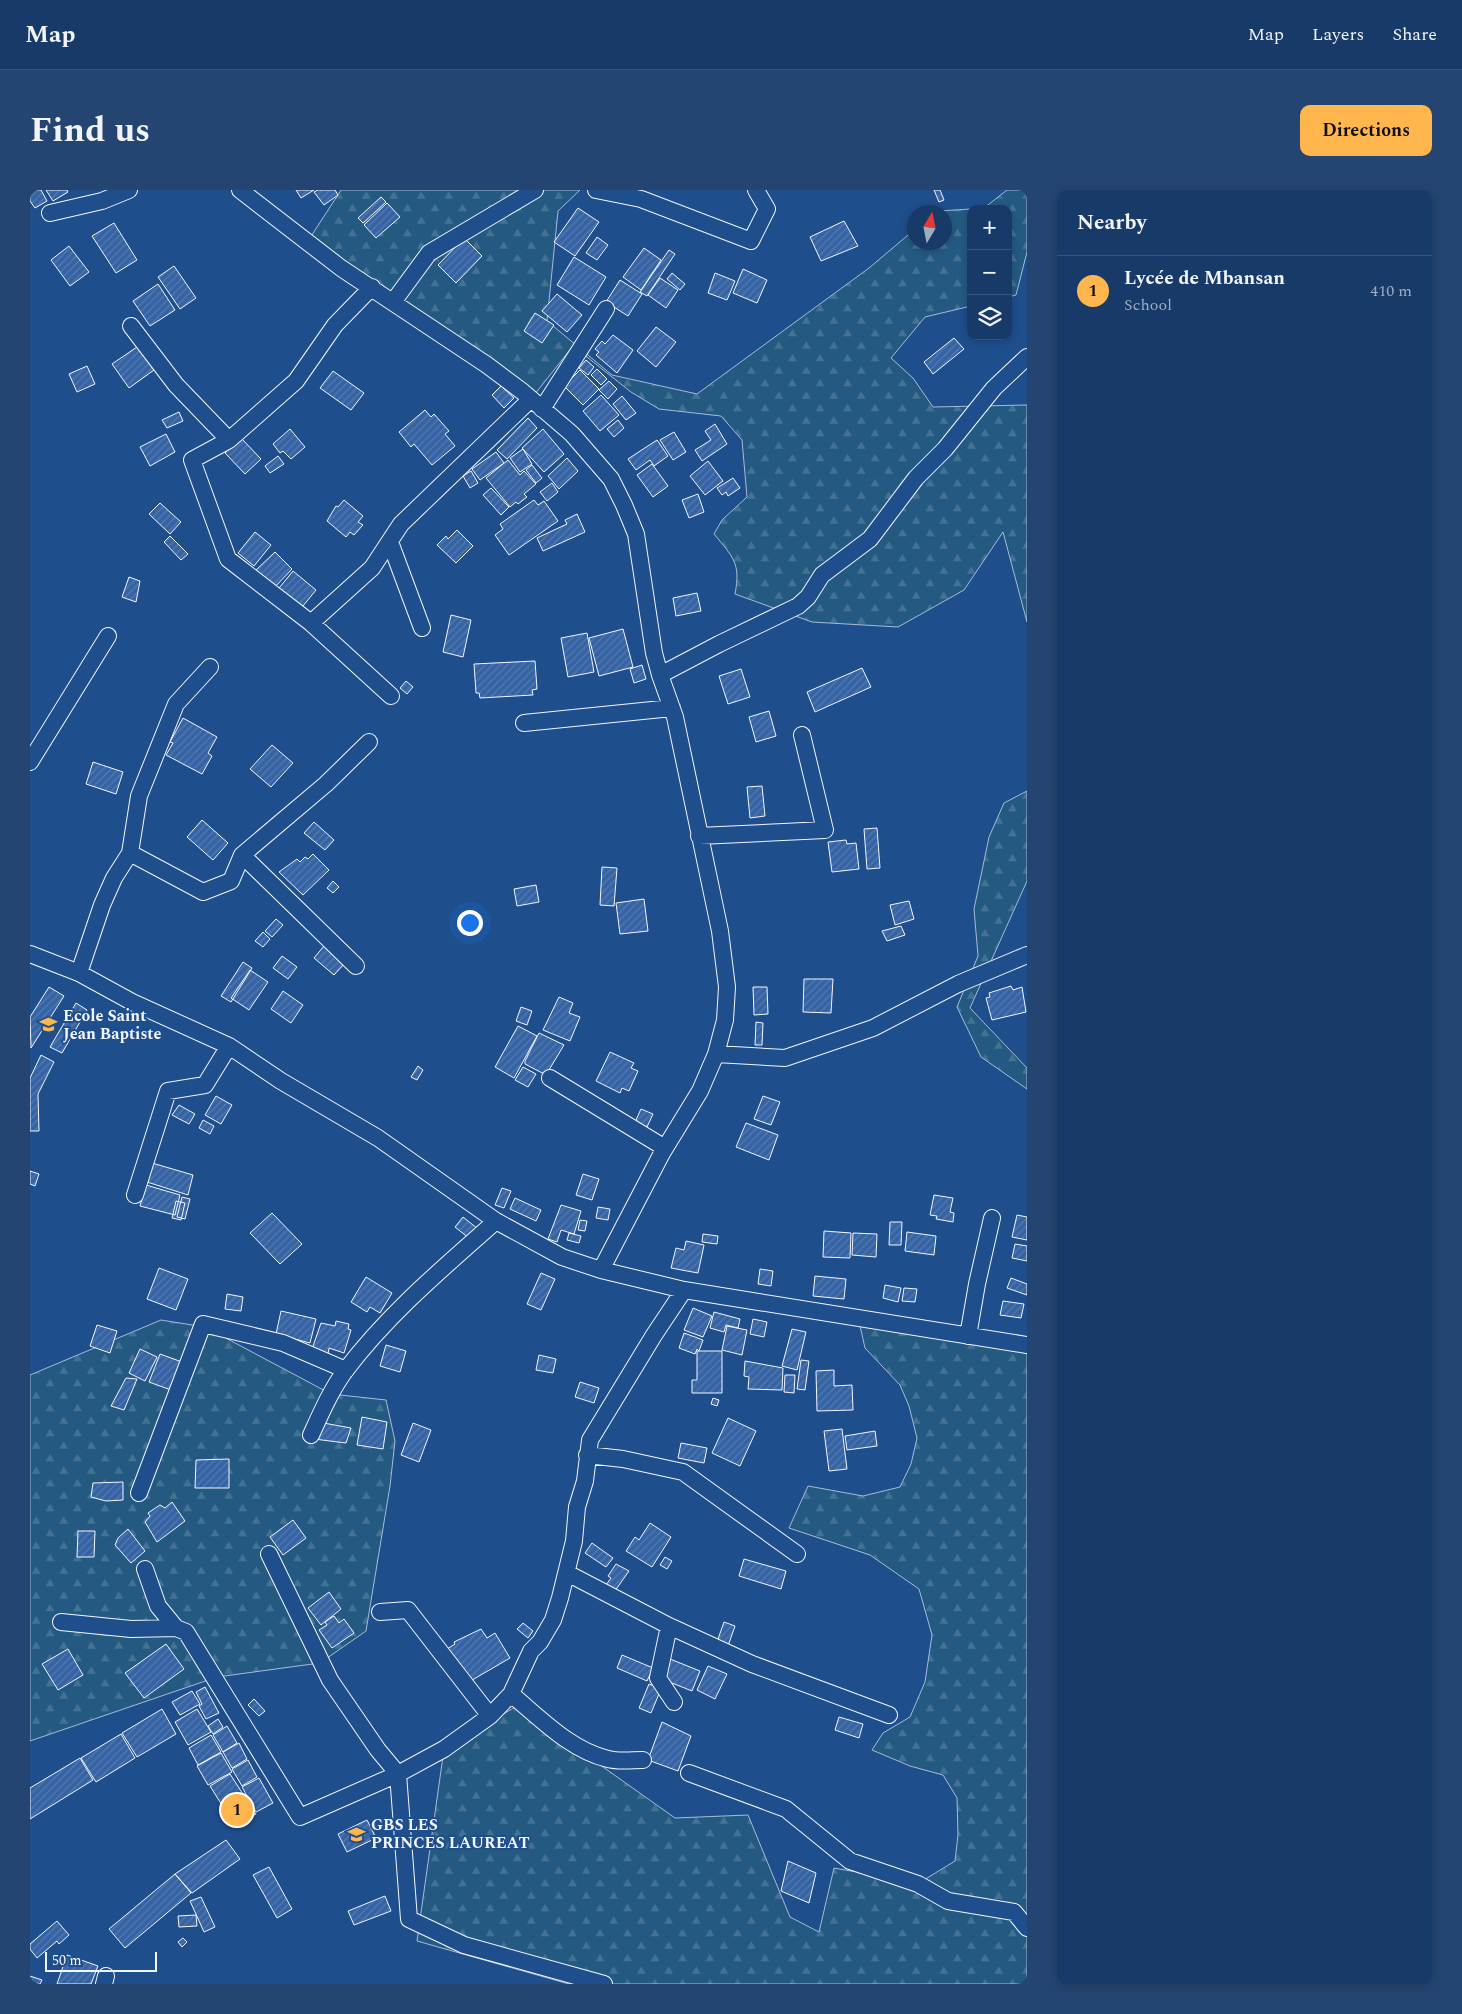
<!DOCTYPE html>
<html lang="en">
<head>
<meta charset="utf-8">
<style>
	body { margin:0; font-family:Spectral,serif; background:#244571; color:#f1f3f6 }
	.controls { position:absolute; right:15px; top:15px; display:grid; overflow:hidden; border-radius:10px; box-shadow:0 2px 8px #0003 }
	.controls button { width:45px; height:45px; display:grid; place-items:center; padding:0; border:0; border-bottom:1px solid #36547d; background:#173a69; color:#f1f3f6; font:25px sans-serif }
	.compass { position:absolute; left:877px; top:15px; width:45px; height:45px; border-radius:50%; background:#173a69; box-shadow:0 2px 8px #0003; rotate:10deg }
	.scale { position:absolute; left:15px; bottom:12px; width:112px; box-sizing:border-box; padding-left:5px; border:2px solid #f2f6ff; border-top:0; font-size:14px; line-height:18px; white-space:nowrap; color:#f2f6ff; -webkit-text-stroke:4px #1f4e8c; paint-order:stroke }
	.you { position:absolute; left:439px; top:732px; width:18px; height:18px; margin:-12px; border:4px solid #fff; border-radius:50%; background:#1a73e8; box-shadow:0 0 0 8px #1a73e833 }
	.badge { display:grid; place-items:center; width:32px; height:32px; border-radius:50%; background:#ffb74d; color:#111; font-size:16px; font-weight:700 }
	.pin { position:absolute; translate:-50% -50%; border:2px solid #fff; box-shadow:0 1px 5px #0006 }
	.list { margin:0; padding:0; list-style:none }
	h2 { display:flex; justify-content:space-between; align-items:center; height:65px; margin:0; padding:0 20px; font-size:21px }
	h2 small { font-size:16px; font-weight:400; color:#9eadc0 }
	.list li { display:grid; grid-template-columns:32px 1fr auto; gap:15px; align-items:center; box-sizing:border-box; height:70px; padding:0 20px; border-top:1px solid #36547d }
	.list b { display:block; font-size:19px; white-space:nowrap }
	.list p { margin:0; font-size:16px; white-space:nowrap; color:#9eadc0 }
	.list em { font-size:16px; font-style:normal; color:#9eadc0 }
	.icon { flex:none; width:28px; height:28px; fill:none; stroke:currentColor; stroke-width:2; stroke-linecap:round; stroke-linejoin:round }
	.map { position:relative; flex:none; width:997px; height:1794px; overflow:hidden; border-radius:10px }
	header { display:flex; align-items:center; gap:30px; box-sizing:border-box; height:70px; padding:0 25px; background:#173a69; border-bottom:1px solid #36547d }
	header strong { font-size:24px }
	nav { display:flex; gap:28px; margin-inline-start:auto; font-size:18px }
	.intro { display:flex; align-items:center; justify-content:space-between; box-sizing:border-box; height:120px; padding:0 30px }
	h1 { margin:0; font-size:35px }
	.button { padding:12px 22px; border-radius:10px; background:#ffb74d; color:#111; font-size:18px; font-weight:700 }
	main { display:flex; gap:30px; padding:0 30px }
	aside { flex:1; background:#173a69; border-radius:10px; box-shadow:0 2px 8px #0003 }
	.map>svg:first-child { display:block }
	.forest { fill:url(#forest-firs); stroke:#a8bbd7 }
	.building { fill:url(#building-hatch); stroke:#f2f6ff }
	.lines { fill:none; stroke-linecap:round; stroke-linejoin:round }
	.minor-casing { stroke:#f2f6ff; stroke-width:18 }
	.minor { stroke:#1f4e8c; stroke-width:16 }
	.labels { text-anchor:middle; dominant-baseline:central; stroke-width:4; stroke-linejoin:round; paint-order:stroke }
	.poi-label { font-size:16px; font-weight:bold; fill:#f2f6ff; stroke:#1f4e8c; text-anchor:start }
</style>
</head>
<body>
<header>
<strong>Map</strong>
<nav><a>Map</a><a>Layers</a><a>Share</a></nav>
</header>
<div class="intro"><h1>Find us</h1><a class="button">Directions</a></div>
<main>
<div class="map">
<svg width="997" height="1794" viewBox="0 0 997 1794">
	<defs>
		<pattern id="forest-firs" width="22" height="20" patternUnits="userSpaceOnUse" patternTransform="scale(1.25)"><rect width="22" height="20" fill="#245a82"/><path d="M5 1l3.5 6h-7zM16 11l3.5 6h-7z" fill="#447295"/></pattern>
		<pattern id="building-hatch" width="6" height="6" patternUnits="userSpaceOnUse" patternTransform="scale(1.25)"><rect width="6" height="6" fill="#3563a3"/><path d="M-1 1l2-2M0 6l6-6M5 7l2-2" fill="none" stroke="#537ab1"/></pattern>
	</defs>
	<rect width="100%" height="100%" fill="#1f4e8c"/>
	<path class="forest" d="M311 0H550L528 21 517 131 582 185 667 204 839 78 884 40V52H914V22H907L908 21 941 19V116L895 127 861 168 883 188 903 217 997 215V432L973 342 934 400 868 437 782 432 705 404C711 373 703 367 684 344L692 330 717 307 712 250 691 226 629 219 601 202 543 156 501 209 278 51Z
		M977 0H997V62L986 105 978 107V19H944L954 18Z
		M997 601V691L940 818 997 878V899L951 867 927 817 948 766 944 719 959 647 974 613Z
		M828 1127 997 1157V1794H539L387 1751 414 1559 487 1516 645 1628 718 1625 760 1727 789 1742 804 1678 889 1693 925 1671 928 1645 927 1608 913 1585 880 1576 842 1560 853 1543 880 1527 895 1492 902 1445 889 1399 840 1365 759 1338 778 1296 833 1306 870 1297 881 1274 887 1248 879 1216 870 1195 835 1158Z
		M131 1130 175 1137 301 1204 356 1210 365 1251 360 1296 336 1441 290 1473 187 1487 0 1551V1185Z"/>
	<path class="building" d="M0 0H11L17 11 5 18 0 11Z
		M16 0H37L38 2 23 11Z
		M266 0H284L271 8Z
		M288 0H305L308 5 294 15 284 2Z
		M904 0H910L914 10 909 12Z
		M351 7 356 12 333 33 328 28Z
		M357 13 370 27 346 48 334 35Z
		M548 18 569 32 545 66 524 52Z
		M814 31 828 56 791 71 780 47Z
		M84 33 107 70 86 83 62 46Z
		M567 47 578 55 567 70 556 63Z
		M434 48 452 66 426 93 408 75Z
		M39 56 59 82 40 96 21 70Z
		M614 58 631 70 611 100 593 87Z
		M639 60 645 64 617 106 610 102Z
		M544 67 576 87 559 115 527 95Z
		M144 76 166 108 150 119 128 87Z
		M713 79 737 90 727 113 703 103Z
		M642 83 655 94 650 100 637 89Z
		M685 83 705 91 697 110 678 103Z
		M630 88 648 100 636 118 618 105Z
		M590 90 612 104 598 126 576 112Z
		M128 94 145 120 120 136 103 111Z
		M527 104 552 125 537 142 512 121Z
		M505 123 524 135 512 153 494 141Z
		M626 137 646 152 626 177 607 161Z
		M583 145 603 160 587 183 566 165 569 162 565 159 572 151 575 154Z
		M924 148 934 159 903 184 894 172Z
		M107 157 124 180 99 198 82 174Z
		M556 170 564 177 558 185 549 178Z
		M57 176 65 194 47 202 39 184Z
		M567 179 577 189 571 195 561 185Z
		M550 180 569 199 553 215 534 196Z
		M303 181 334 203 321 220 290 198Z
		M579 191 587 199 578 209 569 200Z
		M471 196 484 208 474 218 462 205Z
		M571 205 589 225 570 241 553 221Z
		M592 206 606 223 596 230 583 214Z
		M395 220 401 227 404 224 419 241 415 244 425 256 402 275 384 254 381 257 369 242Z
		M149 222 153 231 137 238 132 230Z
		M498 228 507 238 477 269 467 260Z
		M588 230 594 238 584 247 577 239Z
		M685 234 697 254 672 271 665 260 681 250 675 241Z
		M260 239 275 257 261 269 253 261 250 263 243 254Z
		M513 239 534 264 514 282 492 258Z
		M644 242 656 262 643 270 630 250Z
		M136 244 145 262 120 276 110 257Z
		M211 248 231 269 215 284 195 263Z
		M627 250 638 266 624 276 620 270 606 280 598 269Z
		M493 259 502 274 490 282 480 268Z
		M466 262 474 273 450 290 442 279Z
		M248 266 254 274 240 283 235 276Z
		M537 268 548 281 529 299 518 286Z
		M478 270 490 285 494 281 506 294 494 304 497 307 488 314 486 312 480 317 456 288Z
		M678 271 693 291 675 305 660 286Z
		M622 274 638 296 623 307 607 285Z
		M502 275 512 288 506 293 496 280Z
		M441 281 448 293 440 298 433 286Z
		M703 288 710 298 698 306 696 302 692 305 687 298Z
		M522 293 528 302 517 311 510 302Z
		M461 298 479 317 471 325 453 305Z
		M668 304 674 322 659 328 652 310Z
		M314 310 333 326 328 332 333 335 324 345 320 342 316 347 297 331 306 316 308 317Z
		M504 310 508 315 514 311 528 331 479 365 465 345 473 339 470 334Z
		M130 313 151 332 140 344 119 324Z
		M547 324 555 342 513 361 507 348 537 334 535 330Z
		M427 340 443 356 426 373 407 355 416 346 418 349Z
		M225 342 241 355 224 376 208 363Z
		M140 346 158 364 151 370 134 352Z
		M245 362 262 379 243 399 225 381Z
		M263 381 286 400 268 422 245 403Z
		M99 387 110 391 106 412 92 407Z
		M667 403 671 421 646 426 643 408Z
		M421 425 441 430 433 467 413 462Z
		M593 439 603 477 569 486 559 448Z
		M557 443 564 482 538 487 531 448Z
		M505 471 507 499 502 500 503 505 450 508 449 503H446L444 474Z
		M612 475 616 489 604 493 600 479Z
		M832 478 841 497 785 522 777 502Z
		M711 479 720 507 698 514 689 486Z
		M376 491 383 497 377 504 370 498Z
		M739 521 746 546 726 552 719 527Z
		M153 528 187 547 178 563 182 566 172 584 136 565 143 553 140 552Z
		M242 555 263 573 241 597 220 579Z
		M63 572 93 582 86 604 56 594Z
		M732 596 735 626 720 628 717 597Z
		M172 630 198 653 183 670 157 647Z
		M284 632 304 650 295 660 274 643Z
		M847 638 850 678 837 679 834 639Z
		M816 650 817 654 826 653 829 679 802 682 798 652Z
		M283 664 299 680 273 705 249 682 267 669 270 672 275 667 278 669Z
		M572 677 587 678 584 716 570 715Z
		M303 691 309 697 303 703 297 698Z
		M506 695 509 712 487 716 484 699Z
		M614 709 618 741 590 744 586 713Z
		M879 711 884 729 865 735 860 715Z
		M246 729 253 735 242 747 235 741Z
		M871 736 875 745 857 751 852 741Z
		M233 742 240 749 233 757 225 751Z
		M294 756 314 774 304 785 284 768Z
		M252 766 267 777 258 789 243 778Z
		M213 772 222 778 201 812 191 806Z
		M220 780 238 792 219 820 201 808Z
		M774 789H803L801 823 773 822Z
		M981 796 983 800 992 797 996 822 962 830 956 808 960 807 959 803Z
		M19 797 34 806 1 858 0 827Z
		M723 797H737L738 824 724 825Z
		M253 801 273 815 261 833 241 819Z
		M529 807 543 813 539 823 550 827 540 851 513 840Z
		M46 813 57 820 32 863 20 857Z
		M491 817 502 821 497 835 486 831Z
		M726 832 733 833 732 855H725Z
		M488 836 507 846 484 888 465 877Z
		M509 843 534 855 516 885 495 874V871Z
		M580 862 604 873 601 878 608 881 599 901 592 898 590 903 566 891Z
		M11 865 24 872 8 904 9 941H0V888Z
		M388 876 393 880 387 890 381 887Z
		M493 877 506 884 498 897 485 890Z
		M186 906 202 915 191 934 175 925Z
		M733 906 750 912 741 935 724 929Z
		M149 915 165 924 159 934 142 925Z
		M611 919 623 924 617 937 605 932Z
		M173 930 184 936 180 944 169 938Z
		M716 933 748 945 739 970 706 957Z
		M122 973 163 985 158 1005 117 992Z
		M0 981 9 984 5 996 0 994Z
		M553 984 569 989 562 1010 546 1005Z
		M116 995 150 1005 145 1025 110 1016Z
		M472 998 481 1001 474 1018 465 1015Z
		M904 1005 923 1008 920 1022 924 1023 923 1032 906 1029 907 1026 900 1025Z
		M152 1007 160 1009 155 1029 147 1027Z
		M485 1008 511 1020 506 1031 480 1019Z
		M146 1011 155 1013 151 1030 142 1028Z
		M531 1015 551 1021 544 1044 531 1040 527 1052 518 1049Z
		M568 1017 580 1019 578 1030 566 1028Z
		M242 1023 272 1054 250 1074 220 1043Z
		M987 1025 997 1027V1050L982 1047Z
		M433 1027 448 1039 440 1049 425 1037Z
		M550 1030 557 1031 555 1041 548 1040Z
		M860 1032H872L871 1055H859Z
		M794 1041 821 1043 820 1068 793 1067Z
		M877 1042 906 1046 904 1065 875 1061Z
		M539 1043 551 1046 549 1053 537 1050Z
		M823 1043 847 1044 846 1067 822 1065Z
		M673 1044 688 1046 687 1054 672 1052Z
		M656 1051 674 1055 668 1083 641 1078 646 1058 654 1060Z
		M985 1054 997 1056V1071L982 1068Z
		M129 1078 158 1089 146 1120 117 1109Z
		M730 1079 743 1081 741 1096 728 1094Z
		M511 1083 525 1089 511 1120 497 1114Z
		M785 1086 816 1089 814 1109 783 1106Z
		M336 1087 362 1103 350 1123 340 1117 337 1122 321 1112Z
		M981 1088 997 1094V1105L977 1098Z
		M855 1095 871 1098 868 1112 853 1108Z
		M874 1098 887 1099 885 1112 872 1111Z
		M197 1104 213 1107 211 1121 195 1119Z
		M973 1111 994 1114 991 1128 970 1125Z
		M663 1118 682 1126 673 1147 654 1140Z
		M251 1121 286 1129 280 1153 246 1144Z
		M684 1122 710 1129 708 1138 696 1135 694 1142 680 1138Z
		M723 1129 737 1132 734 1147 720 1144Z
		M306 1131 319 1134 318 1139 321 1140 314 1163 299 1158 298 1164 282 1159 291 1133 305 1136Z
		M67 1135 87 1141 80 1163 60 1156Z
		M697 1136 717 1140 712 1165 692 1160Z
		M762 1139 776 1142 767 1180 752 1176Z
		M654 1143 673 1150 669 1161 667 1159 665 1164 649 1158Z
		M356 1155 376 1161 370 1182 350 1176Z
		M110 1159 127 1167 115 1191 99 1183Z
		M667 1161H692V1203H662V1190H667Z
		M130 1164 152 1172 141 1200 119 1192Z
		M509 1165 526 1169 523 1183 506 1180Z
		M771 1170 779 1171 775 1200 767 1199Z
		M715 1171 753 1178 752 1200 718 1199 719 1187 714 1186Z
		M804 1180V1196L822 1195 823 1220 787 1221 786 1181Z
		M755 1185H765L764 1203 754 1202Z
		M96 1188 107 1189 94 1220 81 1216Z
		M550 1192 569 1198 564 1213 545 1207Z
		M683 1208 689 1210 687 1216 681 1214Z
		M332 1227 357 1232 353 1259 327 1255Z
		M698 1228 726 1241 710 1276 682 1263Z
		M288 1232 321 1238 316 1253 284 1249Z
		M383 1233 401 1240 389 1272 371 1265Z
		M812 1239 817 1279 799 1281 794 1241Z
		M845 1241 847 1256 817 1260 815 1246Z
		M651 1253 677 1258 674 1273 648 1268Z
		M199 1269V1298H165L166 1270Z
		M93 1292V1310L76 1311 61 1307 63 1293Z
		M142 1312 155 1331 127 1352 115 1332 120 1326 118 1323 130 1315 135 1318Z
		M263 1330 276 1348 253 1365 240 1347Z
		M620 1333 641 1347 622 1377 596 1361 605 1347 609 1350Z
		M98 1339 115 1361 101 1373 85 1355 88 1348Z
		M48 1341H65L64 1367H47Z
		M562 1353 583 1368 576 1377 555 1363Z
		M635 1367 642 1371 637 1379 630 1375Z
		M714 1369 756 1381 751 1399 709 1386Z
		M586 1374 599 1381 582 1405 573 1399 581 1388 578 1386Z
		M299 1402 311 1419 291 1435 278 1418Z
		M304 1426 309 1433 314 1429 324 1443 302 1458 289 1440 297 1435 295 1432Z
		M694 1432 705 1436 698 1456 687 1452Z
		M493 1433 503 1441 498 1448 487 1439Z
		M451 1439 457 1448 465 1443 480 1468 437 1493 417 1459 425 1454 424 1452Z
		M136 1454 154 1479 114 1508 95 1483Z
		M38 1459 53 1485 28 1500 12 1474Z
		M592 1465 623 1478 617 1491 587 1478Z
		M640 1469 670 1481 662 1501 632 1489Z
		M678 1476 697 1484 685 1509 667 1500Z
		M619 1494 631 1499 621 1523 609 1518Z
		M175 1497 189 1523 176 1529 169 1516 172 1514 166 1502Z
		M162 1501 170 1514 150 1525 142 1512Z
		M224 1509 235 1521 229 1526 218 1515Z
		M132 1519 146 1544 107 1567 92 1543Z
		M167 1519 181 1542 158 1555 145 1532Z
		M809 1527 833 1534 829 1548 805 1540Z
		M188 1529 193 1537 183 1544 178 1536Z
		M632 1532 661 1546 648 1581 618 1570Z
		M197 1536 207 1553 193 1562 183 1545Z
		M91 1544 105 1568 66 1592 51 1568Z
		M181 1545 191 1562 168 1575 159 1558Z
		M209 1553 217 1569 202 1578 193 1562Z
		M191 1563 202 1582 178 1595 167 1576Z
		M50 1568 63 1590 0 1629V1598Z
		M218 1570 227 1587 212 1596 202 1579Z
		M200 1584 226 1624 205 1636 180 1596Z
		M229 1588 243 1613 226 1622 212 1597Z
		M337 1630 346 1648 317 1662 308 1644Z
		M196 1650 210 1669 162 1703 145 1684Z
		M758 1671 786 1683 779 1713 751 1701Z
		M239 1677 262 1719 247 1728 223 1685Z
		M145 1684 161 1703 95 1758 79 1739Z
		M355 1706 361 1721 324 1735 318 1721Z
		M171 1707 185 1737 174 1742 160 1711Z
		M166 1725 167 1736 149 1737 148 1726Z
		M27 1731 39 1745 29 1754 27 1751 7 1768 0 1759V1754Z
		M153 1748 157 1752 152 1757 148 1752Z
		M37 1765 68 1776 61 1794H27Z
		M0 1786 12 1790 10 1794H0Z"/>
	<g class="lines">
		<defs>
			<path id="minor" d="M210 0 311 78 457 175 493 202 542 244 581 289 594 315 606 344 624 463 630 485 645 527 690 741 697 797 695 830 686 864 670 901 632 963 571 1080
				M566 0 611 9 721 51 737 19 726 0
				M20 23 72 11 99 0
				M363 112 399 63 505 0
				M101 136 146 195 199 250 266 191 305 135 342 97
				M512 219 576 119
				M199 250 162 270 198 369 281 433 361 506
				M360 352 392 438
				M281 433 342 378 371 334 501 209
				M630 485 689 454 768 416 778 407 792 385 840 349 886 288 915 259 964 198 997 167
				M494 533 642 518
				M0 572 78 446
				M669 646 795 640 772 545
				M100 663 173 702 201 691 212 665 296 594 339 552
				M212 665 326 776
				M0 764 49 783 102 812 199 856 251 891 348 948 466 1031 532 1067 571 1080 654 1100 997 1155
				M49 783 72 715 84 688 100 663 109 606 146 514 180 477
				M686 864 755 868 843 838 928 794 997 765
				M520 888 635 958
				M105 1005 138 901 175 895 199 856
				M938 1146 947 1094 962 1028
				M281 1245C291 1223 301 1200 315 1181 358 1124 413 1078 466 1031
				M557 1265 593 1269 653 1282 767 1364
				M109 1303 173 1134 253 1153 316 1180
				M239 1364 300 1490 348 1560 368 1584 379 1729 434 1755 574 1794
				M115 1379 128 1416 146 1438
				M537 1383 639 1436 722 1474 859 1525
				M350 1422 378 1420 460 1526
				M31 1432 101 1439 146 1438 156 1442 270 1627 368 1584 414 1559 460 1526 481 1504 501 1461 510 1452 523 1430 530 1408 544 1351 547 1317 555 1291 560 1250 624 1145 654 1100
				M639 1436 628 1488 644 1512
				M481 1504C510 1528 540 1560 578 1569 589 1572 602 1570 613 1570
				M659 1583 756 1619 820 1671 888 1694 918 1711 984 1722 997 1738
				M74 1794 76 1786"/>
		</defs>
		<use href="#minor" class="minor-casing"/>
		<use href="#minor" class="minor"/>
	</g>
	<defs>
		<symbol id="school-bare" viewBox="-9 -9 18 18"><path d="M0-5L7-2L0 1L-7-2ZM-4 1L0 2.5L4 1V4Q0 6-4 4Z" fill="#ffb74d" stroke="#1f4e8c" stroke-width="2.5" paint-order="stroke"/></symbol>
	</defs>
	<g fill-rule="evenodd">
		<use href="#school-bare" x="6" y="822" width="25" height="25"/>
		<use href="#school-bare" x="314" y="1632" width="25" height="25"/>
	</g>
	<g class="labels">
		<g class="poi-label">
			<text x="33" y="826">Ecole Saint<tspan x="33" dy="18">Jean Baptiste</tspan></text>
			<text x="341" y="1635">GBS LES<tspan x="341" dy="18">PRINCES LAUREAT</tspan></text>
		</g>
	</g>
</svg>
<div class="controls">
<button>+</button>
<button>−</button>
<button><svg class="icon" aria-label="layers" viewBox="0 0 24 24"><path d="M12 4l9 5-9 5-9-5zM3 14l9 5 9-5"/></svg></button>
</div>
<svg class="compass" viewBox="-18 -18 36 36"><path d="M0-13l5 13h-10z" fill="#e53935"/><path d="M0 13l5-13h-10z" fill="#9eadc0"/></svg>
<div class="scale">50 m</div>
<div class="you"></div>
<div class="pin badge" style="left:207px;top:1620px">1</div>
</div>
<aside>
<h2>Nearby<small></small></h2>
<ul class="list">
<li><span class="badge">1</span><div><b>Lycée de Mbansan</b><p>School</p></div><em>410 m</em></li>
</ul>
</aside>
</main>
</body>
</html>
